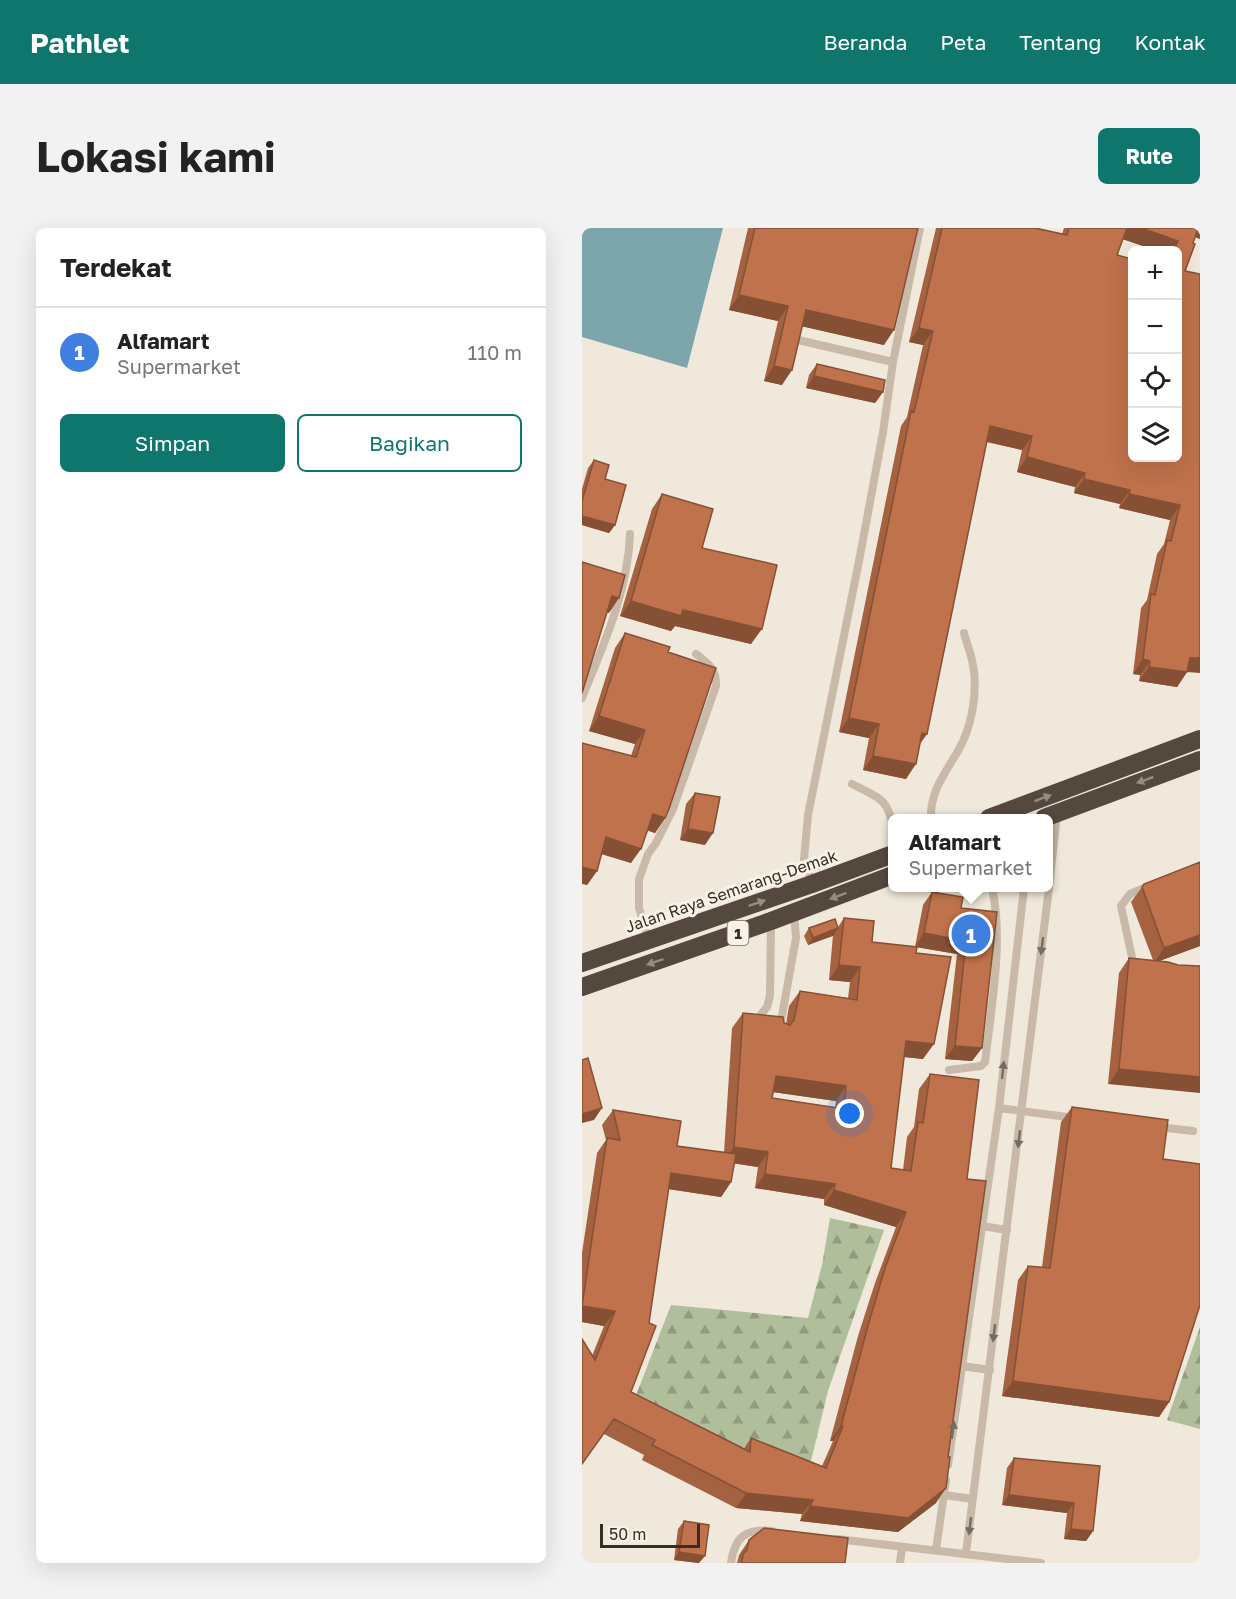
<!DOCTYPE html>
<html lang="id">
<head>
<meta charset="utf-8">
<style>
	body { margin:0; font-family:"Golos Text",sans-serif; background:#f2f2f2; color:#222 }
	.controls { position:absolute; right:18px; top:18px; display:grid; overflow:hidden; border-radius:9px; box-shadow:0 6px 24px #0002 }
	.controls button { width:54px; height:54px; display:grid; place-items:center; padding:0; border:0; border-bottom:2px solid #e0e0e0; background:#fff; color:#222; font:30px sans-serif }
	.scale { position:absolute; left:18px; bottom:15px; width:100px; box-sizing:border-box; padding-left:6px; border:3px solid #352d28; border-top:0; font-size:16px; line-height:21px; white-space:nowrap; color:#352d28; -webkit-text-stroke:4px #f8f2e7; paint-order:stroke }
	.you { position:absolute; left:268px; top:886px; width:21px; height:21px; margin:-15px; border:4px solid #fff; border-radius:50%; background:#1a73e8; box-shadow:0 0 0 9px #1a73e833 }
	.badge { display:grid; place-items:center; width:39px; height:39px; border-radius:50%; background:#0f766e; color:#fff; font-size:20px; font-weight:700 }
	.pin { position:absolute; translate:-50% -50%; border:3px solid #fff; box-shadow:0 2px 6px #0006 }
	.popup { position:absolute; left:306px; top:586px; width:165px; height:78px; box-sizing:border-box; display:grid; place-content:center; border-radius:9px; background:#fff; filter:drop-shadow(0 2px 4px #0005); font-size:20px; white-space:nowrap; color:#767676 }
	.popup b { font-size:22px; color:#222 }
	.popup::after { content:''; position:absolute; left:50%; top:100%; margin-left:-12px; border:12px solid transparent; border-top-color:#fff }
	.list { margin:0; padding:0; list-style:none }
	h2 { display:flex; justify-content:space-between; align-items:center; height:78px; margin:0; padding:0 24px; font-size:26px }
	h2 small { font-size:20px; font-weight:400; color:#767676 }
	.list li { display:grid; grid-template-columns:39px 1fr auto; gap:18px; align-items:center; box-sizing:border-box; height:90px; padding:0 24px; border-top:2px solid #e0e0e0 }
	.list b { display:block; font-size:22px; white-space:nowrap }
	.list p { margin:0; font-size:20px; white-space:nowrap; color:#767676 }
	.list em { font-size:20px; font-style:normal; color:#767676 }
	.actions { display:flex; gap:12px; padding:18px 24px }
	.actions a { flex:1; padding:14px 0; border:2px solid #0f766e; border-radius:9px; text-align:center; font-size:21px; color:#0f766e }
	.actions .main { background:#0f766e; color:#fff }
	.icon { flex:none; width:33px; height:33px; fill:none; stroke:currentColor; stroke-width:2; stroke-linecap:round; stroke-linejoin:round }
	.map { position:relative; flex:none; width:618px; height:1335px; overflow:hidden; border-radius:9px }
	header { display:flex; align-items:center; gap:36px; box-sizing:border-box; height:84px; padding:0 30px; background:#0f766e; color:#fff }
	header strong { font-size:28px }
	nav { display:flex; gap:33px; margin-inline-start:auto; font-size:21px }
	.intro { display:flex; align-items:center; justify-content:space-between; box-sizing:border-box; height:144px; padding:0 36px }
	h1 { margin:0; font-size:42px }
	.button { padding:15px 27px; border-radius:9px; background:#0f766e; color:#fff; font-size:21px; font-weight:700 }
	main { display:flex; gap:36px; padding:0 36px }
	aside { flex:1; background:#fff; border-radius:9px; box-shadow:0 6px 24px #0002 }
	.map>svg:first-child { display:block }
	.forest { fill:url(#forest-firs) }
	.water { fill:#7ca5ac }
	.lines { fill:none; stroke-linecap:round; stroke-linejoin:round }
	.lane { stroke:#c8b9a8; stroke-width:8 }
	.highway { stroke:#55483f; stroke-width:18 }
	.wall { fill:#a46240; fill-rule:evenodd }
	.shaded-wall { fill:#865034 }
	.building { fill:#bf724b; stroke:#865034; stroke-width:1.5; fill-rule:evenodd }
	.oneway { fill:#968c82 }
	.oneway2 { fill:#776c62 }
	.labels { text-anchor:middle; dominant-baseline:central; stroke-width:6; stroke-linejoin:round; paint-order:stroke }
	.shield { fill:#f8f2e7; stroke:#706861; stroke-width:1.5 }
	.shield-label { font-size:15px; font-weight:bold; fill:#352d28 }
	.street-label { font-size:16px; fill:#352d28; stroke:#f8f2e7 }
</style>
</head>
<body>
<header>
<strong>Pathlet</strong>
<nav><a>Beranda</a><a>Peta</a><a>Tentang</a><a>Kontak</a></nav>
</header>
<div class="intro"><h1>Lokasi kami</h1><a class="button">Rute</a></div>
<main>
<aside>
<h2>Terdekat<small></small></h2>
<ul class="list">
<li><span class="badge" style="background:#3f7fe0">1</span><div><b>Alfamart</b><p>Supermarket</p></div><em>110 m</em></li>
</ul>
<div class="actions"><a class="main">Simpan</a><a>Bagikan</a></div>
</aside>
<div class="map">
<svg width="618" height="1335" viewBox="0 0 618 1335">
	<defs>
		<pattern id="forest-firs" width="22" height="20" patternUnits="userSpaceOnUse" patternTransform="scale(1.5)"><rect width="22" height="20" fill="#b0be9c"/><path d="M5 1l3.5 6h-7zM16 11l3.5 6h-7z" fill="#909b7f"/></pattern>
	</defs>
	<rect width="100%" height="100%" fill="#f0e8db"/>
	<path class="forest" d="M248 990 302 1002 246 1163 227 1241 164 1217 150 1228 51 1175 89 1077 226 1090 240 1037Z
		M618 1099V1201L585 1192Z"/>
	<path class="water" d="M0 0H141L105 140 0 109Z"/>
	<g class="lines">
		<path class="lane" d="M216 112 311 134 301 204 278 328 226 587 222 631 230 655
			M311 134 338 0
			M0 470C21 418 46 364 48 306
			M270 556C295 569 306 569 311 600
			M349 590C348 564 363 545 376 523 390 499 396 464 391 437 389 426 385 416 382 405
			M467 659 475 586
			M66 711 57 680V651L66 626 74 615 91 581 134 458C135 442 127 436 114 426
			M554 735 551 734 539 678 548 666 567 658
			M174 793 185 779 188 768 189 695
			M198 799 214 710 212 685
			M367 842 399 838 403 834C409 781 422 712 410 660
			M417 880 493 890
			M576 899 611 903
			M400 998 425 1002
			M380 1138 408 1142
			M366 1237 417 880 442 660
			M362 1267 391 1271
			M255 1311 459 1335
			M354 1322 364 1252
			M384 1325 467 660
			M149 1335C153 1309 163 1300 190 1303
			M318 1335 320 1319"/>
		<path class="highway" d="M407 590 618 511
			M462 590 618 532
			M0 735 230 656 311 626
			M0 759 189 693 311 647"/>
	</g>
	<path class="wall" d="M166 0H336L302 117 220 98 200 157 182 153 196 93 147 82Z
		M354 0H453L480 6 482 0H618V11L613 9 603 43 605 444 595 459 557 453 558 447 551 446 559 380 565 372 575 326 582 316 588 292 537 280 538 276 492 265 493 259 435 244 440 222 404 214 338 516 324 551 281 542 287 510 257 504 319 198 325 189 341 117 327 114ZM541 11 573 22H596L550 230 535 27Z
		M235 136 301 164 293 175 224 160 227 147Z
		M12 232 23 251 33 297 27 305 0 297V261L6 240Z
		M80 266 120 320 169 416 93 398 89 403 38 388 70 281Z
		M43 405 86 424 83 590 73 605 65 602 49 635 19 626 15 643 5 657 53 516 7 503 33 420Z
		M113 565 123 617 98 612 104 576Z
		M618 634V718L577 733 596 737 618 738 526 856 537 745 547 730 571 732 549 674 560 659Z
		M350 664 379 680 400 820 390 833 363 831 375 726 335 719 334 725 341 831 322 829 309 940 321 942 325 909 332 899 337 861 348 846 385 951 354 1275 316 1304 218 1293 220 1286 154 1280 60 1232 62 1227 22 1206 10 1128 22 1098 0 1094V1025L15 925 24 912 20 897 31 882 95 918 142 925 150 800 161 785 204 796 207 778 218 763 266 770 268 754 247 752 251 707 226 717 222 708 227 700 256 699 262 690 290 714 333 719 341 677ZM191 864 254 873 253 879 190 870ZM152 935 176 939 173 960 242 971V977L314 999 293 1055 276 1108 248 1213H251L240 1238 169 1210 162 1220 49 1164 87 961 139 969 149 954Z
		M490 879 581 931 587 1174 577 1189 420 1168 436 1052 446 1038 460 1039 479 894Z
		M432 1230 518 1238 511 1303 504 1313 482 1311 485 1285 420 1277 425 1240Z
		M102 1293 117 1335 92 1332 96 1301Z
		M167 1312 263 1335H155L157 1327Z"/>
	<path class="shaded-wall" d="M544 0H559L596 13 589 22H573L537 10Z
		M613 0H618V11L608 7Z
		M157 67 206 78 196 93 147 82Z
		M224 82 312 102 302 117 214 97Z
		M337 100 351 103 341 117 327 114Z
		M192 138 210 142 200 157 182 153Z
		M232 148 301 164 293 175 224 160Z
		M408 198 450 208 440 222 398 212Z
		M445 229 503 245 493 259 435 244Z
		M502 251 548 262 538 276 492 265Z
		M547 266 598 277 588 292 537 280Z
		M0 288 33 297 27 305 0 297Z
		M30 368 37 370 27 385 20 383Z
		M49 373 101 382 180 401 169 416 93 398 89 403 38 388Z
		M608 430H618V445L605 444 595 459 557 453 567 439Z
		M561 431 568 433 558 447 551 446Z
		M17 488 63 502 53 516 7 503Z
		M267 490 297 496 287 510 257 504Z
		M340 505 345 506 335 520Z
		M291 528 334 536 324 551 281 542Z
		M71 586 83 590 73 605 61 601Z
		M106 601 131 605 123 617 98 612Z
		M24 609 59 621 49 635 14 624Z
		M0 639 15 643 5 657 0 656Z
		M256 700 251 708 226 717 231 710Z
		M342 705 384 713 375 726 333 719Z
		M618 707V718L572 735 582 720Z
		M257 737 278 739 268 754 247 752Z
		M324 813 352 816 341 831 314 828Z
		M373 818 400 820 390 833 363 831Z
		M537 841 618 849V865L526 856Z
		M194 848 264 858 254 873 183 863Z
		M20 880 12 892 0 895V886Z
		M152 919 186 924 176 939 142 934Z
		M89 945 149 954 139 969 79 960Z
		M183 946 253 956 242 971 173 960Z
		M252 962 324 984 314 999 242 977Z
		M0 1078 33 1083 22 1098 0 1094Z
		M431 1153 587 1174 577 1189 420 1168Z
		M259 1198H261L251 1213H248Z
		M364 1260 354 1275 316 1304 218 1293 228 1278Z
		M164 1265 231 1272 220 1286 154 1280Z
		M427 1267 492 1275 485 1285 420 1277Z
		M489 1301 511 1303 504 1313 482 1311Z
		M97 1324 123 1328 117 1335 92 1332Z"/>
	<path class="building" d="M173 0H336L312 102 224 82 210 142 192 138 206 78 157 67Z
		M360 0H453L485 7 487 0H545L535 27 550 31V230H596V22H592L596 13 559 0H616L611 15 613 16 603 43 618 46V430H608L605 444 567 439 568 433 561 431 569 366 573 367 585 312 589 313 598 277 547 266 548 262 502 251 503 245 445 229 450 208 408 198 345 506 340 505 334 536 291 528 297 496 267 490 329 183 332 184 351 103 337 100Z
		M235 136 303 152 301 164 232 148Z
		M12 232 27 237 23 251 44 257 33 297 0 288V273Z
		M80 266 131 281 120 320 195 337 180 401 101 382 99 388 49 373Z
		M0 334 43 347 37 370 30 368 0 465Z
		M43 405 88 419 86 424 134 440 87 581 83 590 71 586 59 621 24 609 15 643 0 639V515L54 529 63 502 17 488Z
		M113 565 138 569 131 605 106 601Z
		M618 634V707L582 720 560 659 562 656Z
		M350 664 381 669 379 680 415 684 400 820 373 818 384 713 342 705Z
		M262 690 292 693 290 714 335 719 334 725 369 729 352 816 324 813 309 940 329 943 336 894 341 895 348 846 397 852 385 951 404 953 366 1229H368L364 1260 326 1290 228 1278 231 1272 164 1265 70 1217 73 1212 32 1191 0 1236V1111L13 1132 33 1083 0 1078 25 910 38 912 31 882 99 893 95 918 154 926 149 954 89 945 67 1095 74 1098 49 1164 168 1224 169 1210 244 1240 261 1198H259L287 1094 303 1040 324 984 252 962 253 956 183 946 186 924 152 919 161 785 201 789 202 795 208 797 212 792 218 763 275 772 278 739 257 737ZM194 848 264 858 262 881 190 870Z
		M253 691 256 700 231 710 227 700Z
		M547 730 586 734 596 737 618 738V849L537 841Z
		M6 830 20 880 0 886V832Z
		M490 879 586 892 581 931 618 936V1077L587 1174 431 1153 446 1038 468 1040Z
		M432 1230 518 1238 511 1303 489 1301 492 1275 427 1267Z
		M102 1293 127 1297 123 1328 97 1324Z
		M182 1300 266 1310 263 1335H160L161 1326 165 1322 167 1312Z"/>
	<defs><path id="oneway-solid" d="M-6-.8H1V-3.2L6.5 0L1 3.2V.8H-6Z" transform="scale(1.5)"/></defs>
	<g class="oneway">
		<use href="#oneway-solid" transform="translate(563 552) rotate(160)"/>
		<use href="#oneway-solid" transform="translate(461 570) rotate(-20)"/>
		<use href="#oneway-solid" transform="translate(256 668) rotate(159)"/>
		<use href="#oneway-solid" transform="translate(175 675) rotate(-19)"/>
		<use href="#oneway-solid" transform="translate(73 734) rotate(161)"/>
	</g>
	<g class="oneway2">
		<use href="#oneway-solid" transform="translate(460 718) rotate(97)"/>
		<use href="#oneway-solid" transform="translate(421 842) rotate(-84)"/>
		<use href="#oneway-solid" transform="translate(437 911) rotate(97)"/>
		<use href="#oneway-solid" transform="translate(412 1105) rotate(97)"/>
		<use href="#oneway-solid" transform="translate(371 1202) rotate(-82)"/>
		<use href="#oneway-solid" transform="translate(388 1298) rotate(97)"/>
	</g>
	<g class="labels">
		<rect class="shield" x="145.5" y="693" width="21" height="24" rx="4.5"/>
		<g class="shield-label">
			<text x="156" y="705">1</text>
		</g>
		<g class="street-label">
			<text transform="translate(149 663) rotate(-19)">Jalan Raya Semarang-Demak</text>
		</g>
	</g>
</svg>
<div class="controls">
<button>+</button>
<button>−</button>
<button><svg class="icon" aria-label="locate" viewBox="0 0 24 24"><circle cx="12" cy="12" r="6"/><path d="M12 2v4M12 18v4M2 12h4M18 12h4"/></svg></button>
<button><svg class="icon" aria-label="layers" viewBox="0 0 24 24"><path d="M12 4l9 5-9 5-9-5zM3 14l9 5 9-5"/></svg></button>
</div>
<div class="scale">50 m</div>
<div class="you"></div>
<div class="pin badge" style="left:389px;top:706px;background:#3f7fe0">1</div>
<div class="popup"><b>Alfamart</b>Supermarket</div>
</div>
</main>
</body>
</html>
